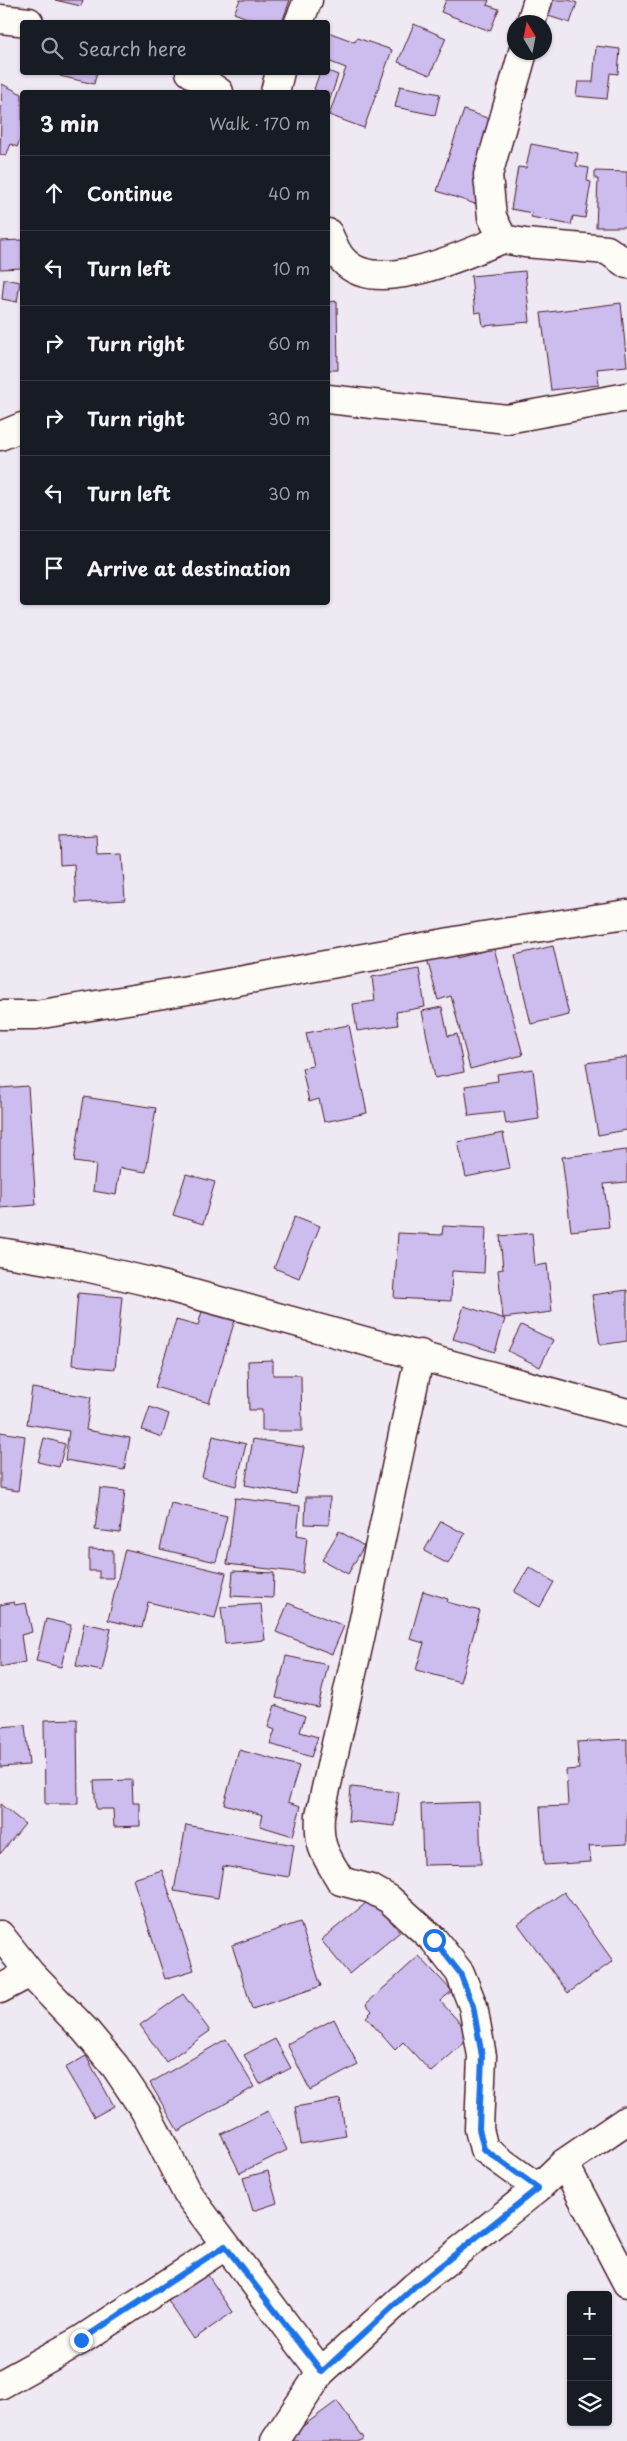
<!DOCTYPE html>
<html lang="en">
<head>
<meta charset="utf-8">
<style>
	body { margin:0; font-family:"Playpen Sans",sans-serif; background:#20242c; color:#f1f3f6 }
	.controls { position:absolute; right:15px; bottom:15px; display:grid; overflow:hidden; border-radius:5px; box-shadow:0 1px 4px #0004 }
	.controls button { width:45px; height:45px; display:grid; place-items:center; padding:0; border:0; border-bottom:1px solid #363941; background:#171b24; color:#f1f3f6; font:25px sans-serif }
	.compass { position:absolute; left:507px; top:15px; width:45px; height:45px; border-radius:50%; background:#171b24; box-shadow:0 1px 4px #0004; rotate:350deg }
	.stop { position:absolute; width:15px; height:15px; margin:-11px; border:4px solid #1a73e8; border-radius:50%; background:#fff }
	.stop.end { background:#1a73e8; border-color:#fff; box-shadow:0 1px 5px #0008 }
	.list { margin:0; padding:0; list-style:none }
	h2 { display:flex; justify-content:space-between; align-items:center; height:65px; margin:0; padding:0 20px; font-size:21px }
	h2 small { font-size:16px; font-weight:400; color:#9ea1a6 }
	.list li { display:grid; grid-template-columns:32px 1fr auto; gap:15px; align-items:center; box-sizing:border-box; height:75px; padding:0 20px; border-top:1px solid #363941 }
	.list b { display:block; font-size:19px; white-space:nowrap }
	.list em { font-size:16px; font-style:normal; color:#9ea1a6 }
	.icon { flex:none; width:28px; height:28px; fill:none; stroke:currentColor; stroke-width:2; stroke-linecap:round; stroke-linejoin:round }
	.map { position:relative; flex:none; width:627px; height:2441px; overflow:hidden }
	.search { position:absolute; background:#171b24; box-shadow:0 1px 4px #0004; left:20px; top:20px; width:310px; height:55px; display:flex; align-items:center; gap:12px; box-sizing:border-box; padding:0 18px; border-radius:5px; color:#9ea1a6; font-size:19px }
	.panel { position:absolute; background:#171b24; box-shadow:0 1px 4px #0004; left:20px; top:90px; width:310px; height:515px; border-radius:5px }
	.map>svg:first-child { display:block }
	.building { fill:#cdbcee; stroke:#4a1f2b }
	.lines { fill:none; stroke-linecap:round; stroke-linejoin:round }
	.minor-casing { stroke:#4a1f2b; stroke-width:31 }
	.minor { stroke:#fdfcf7; stroke-width:28 }
	.route { stroke:#1a73e8; stroke-width:6 }
</style>
</head>
<body>
<div class="map">
<svg width="627" height="2441" viewBox="0 0 627 2441">
	<rect width="100%" height="100%" fill="#efe9f4"/>
	<filter id="ink" filterUnits="userSpaceOnUse"><feTurbulence type="fractalNoise" baseFrequency=".02" numOctaves="2"/><feDisplacementMap in="SourceGraphic" scale="10" xChannelSelector="R" yChannelSelector="G"/><feConvolveMatrix kernelMatrix="1 2 1 2 8 2 1 2 1" color-interpolation-filters="sRGB"/></filter>
	<g filter="url(#ink)">
		<path class="building" d="M55 0H83L81 6Z
			M240 0H290L282 22H258L234 13Z
			M446 0H489L487 5 499 9 490 31 441 12Z
			M547 0H569L577 3 570 23 542 14Z
			M414 24 446 38 430 75 398 62Z
			M328 32 355 42 357 38 392 50 364 128 329 115 346 68 328 61Z
			M596 46 620 49 618 74 610 73 607 99 576 96 578 82H593Z
			M328 71 338 75 328 105V92H319L314 89 320 72Z
			M60 72H97L94 84 60 76Z
			M2 84 22 94V135L17 147 11 144 6 156 0 154Z
			M400 86 440 94 435 115 395 107Z
			M464 110 502 123 475 204 437 191Z
			M531 144 578 153 576 166 589 168 587 181 591 182 585 218 573 216 571 225 531 217 532 213 511 209 518 167 526 168Z
			M595 171 627 172V227H596L598 179H595Z
			M22 240V268L0 269V241Z
			M525 271 530 322 483 326 481 312 475 313 471 276Z
			M4 279 20 282 17 302 2 299Z
			M337 301 338 370H328V302Z
			M621 303 627 366 597 369 599 385 551 390 541 313Z
			M96 835 97 855 122 854 125 900 76 903 74 864 60 865 59 837Z
			M553 946 569 1015 531 1024 515 955Z
			M494 948 523 1055 470 1069 451 996 438 1000 427 959 456 951 457 958Z
			M419 969 425 1007 396 1012 398 1025 357 1031 353 1004 375 1001 372 977Z
			M442 1007 448 1036 457 1034 464 1072 435 1078 422 1011Z
			M349 1025 367 1113 324 1122 319 1099 309 1102 302 1068 313 1066 306 1033Z
			M627 1057V1130L598 1135 586 1063Z
			M533 1069 539 1119 506 1124 504 1112 469 1116 465 1086 498 1081 497 1074Z
			M28 1086 36 1205 0 1208V1088Z
			M84 1097 156 1108 146 1172 120 1168 116 1195 93 1191 96 1165 74 1162Z
			M503 1133 510 1168 466 1177 458 1142Z
			M627 1150V1182L604 1184 609 1227 571 1231 562 1157Z
			M186 1174 215 1182 203 1224 173 1215Z
			M295 1216 320 1226 299 1278 274 1268Z
			M443 1226 486 1228 484 1273 452 1271 451 1301 394 1298 398 1233 442 1235Z
			M532 1233 535 1266 547 1264 552 1312 503 1318 498 1270 503 1269 500 1236Z
			M627 1290V1341L600 1345 592 1295Z
			M78 1293 122 1297 115 1369 72 1365Z
			M464 1306 505 1319 495 1352 453 1339Z
			M203 1307 236 1317 209 1403 155 1387 176 1320 198 1326Z
			M521 1325 553 1340 540 1367 508 1351Z
			M273 1360V1375H301L302 1431H262V1410H249L248 1361Z
			M32 1388 91 1397 86 1430 130 1438 124 1470 65 1460 69 1431 27 1424Z
			M150 1407 169 1414 162 1437 142 1430Z
			M0 1432 25 1436 18 1491 0 1488Z
			M213 1436 246 1444 236 1486 202 1477Z
			M44 1438 65 1444 59 1467 38 1462Z
			M253 1439 304 1447 296 1494 245 1485Z
			M100 1488 125 1491 120 1533 95 1530Z
			M306 1497H330L329 1525 305 1524Z
			M235 1498 300 1506 297 1535 307 1537 303 1573 227 1564Z
			M171 1503 227 1516 216 1562 160 1549Z
			M441 1521 465 1534 448 1564 424 1551Z
			M339 1531 364 1546 348 1574 322 1560Z
			M89 1549 113 1550V1578H99V1571H89Z
			M125 1549 226 1573 215 1618 148 1602 142 1628 108 1620Z
			M529 1567 554 1582 540 1607 514 1592Z
			M233 1571 274 1573 273 1598 231 1596Z
			M423 1591 448 1599 447 1602 480 1611 460 1682 416 1670 424 1643 410 1639Z
			M14 1602 15 1605 26 1603 32 1632 21 1635 25 1662 0 1667V1605Z
			M288 1603 344 1626 332 1654 276 1632Z
			M261 1604 265 1640 225 1644 221 1607Z
			M46 1619 71 1625 61 1667 36 1661Z
			M84 1623 111 1629 102 1671 76 1666Z
			M286 1656 328 1665 318 1707 276 1698Z
			M275 1705 305 1716 300 1732 318 1737 311 1757 270 1744 275 1730 268 1727Z
			M77 1719 78 1804H45L44 1720Z
			M25 1725 29 1765 0 1767V1727Z
			M627 1739V1844L589 1846 591 1862 544 1865 540 1807 568 1806 566 1770 579 1769 577 1742Z
			M239 1750 299 1766 288 1802 301 1806 293 1836 260 1826 263 1815 224 1804Z
			M132 1780 133 1803H140V1826L114 1827 113 1809H96L94 1781Z
			M351 1787 399 1792 395 1826 348 1821Z
			M479 1802 481 1864 423 1865 421 1804Z
			M0 1804 25 1824 0 1854Z
			M186 1825 294 1845 289 1877 223 1866 218 1898 174 1891Z
			M162 1870 194 1970 165 1979 133 1879Z
			M564 1892 613 1961 568 1993 518 1924Z
			M372 1898 400 1932 349 1974 321 1940Z
			M300 1922 321 1986 252 2009 232 1945Z
			M419 1956 452 1991 440 2001 472 2036 431 2072 403 2042 395 2050 366 2017 372 2011 366 2004Z
			M183 1994 210 2031 166 2062 140 2025Z
			M334 2019 358 2065 310 2090 287 2044Z
			M226 2039 254 2087 178 2131 150 2083Z
			M275 2039 291 2068 260 2084 244 2055Z
			M86 2056 114 2106 94 2117 65 2068Z
			M340 2099 346 2136 301 2144 295 2107Z
			M268 2111 287 2150 240 2173 221 2134Z
			M268 2171 277 2203 253 2211 243 2178Z
			M207 2274 233 2312 194 2339 168 2301Z
			M337 2401 364 2438 360 2441H285L284 2440Z"/>
		<g class="lines">
			<defs>
				<path id="minor" d="M0 19 29 22
					M299 22 308 0
					M531 22 538 0
					M523 52 488 175 492 217 503 239 525 243 607 250 627 264
					M190 72 219 92
					M275 92 280 72
					M328 233C332 241 336 253 343 260 376 298 465 254 503 239
					M328 399 507 419 627 397
					M0 436 22 427
					M0 1015H36L200 988 483 936 627 914
					M0 1252 77 1265 146 1281 627 1413
					M420 1354 360 1638 320 1815C318 1847 325 1854 341 1881L371 1889 389 1899 434 1940 460 1973 473 2006 482 2056 479 2129 484 2149 538 2188
					M0 1935 30 1973 85 2030 115 2066 145 2111 187 2193 321 2372
					M0 1989 30 1973
					M564 2163 627 2283
					M0 2385 81 2340 225 2246
					M275 2441 321 2372 414 2287 538 2188 564 2163 627 2120"/>
			</defs>
			<use href="#minor" class="minor-casing"/>
			<use href="#minor" class="minor"/>
		</g>
	</g>
	<g class="lines" filter="url(#ink)">
		<path class="route" d="M81 2340 225 2246 322 2372 414 2287 538 2188 484 2149 479 2129 482 2056 473 2006 460 1973 434 1940"/>
	</g>
</svg>
<div class="controls">
<button>+</button>
<button>−</button>
<button><svg class="icon" aria-label="layers" viewBox="0 0 24 24"><path d="M12 4l9 5-9 5-9-5zM3 14l9 5 9-5"/></svg></button>
</div>
<svg class="compass" viewBox="-18 -18 36 36"><path d="M0-13l5 13h-10z" fill="#e53935"/><path d="M0 13l5-13h-10z" fill="#9ea1a6"/></svg>
<div class="stop" style="left:434px;top:1940px"></div>
<div class="stop end" style="left:81px;top:2340px"></div>
<div class="search"><svg class="icon" aria-label="search" viewBox="0 0 24 24"><circle cx="10" cy="10" r="6"/><path d="M15 15l6 6"/></svg>Search here</div>
<section class="panel">
<h2>3 min<small>Walk · 170 m</small></h2>
<ul class="list">
<li><svg class="icon" aria-label="ahead" viewBox="0 0 24 24"><path d="M12 20V5M6 11l6-6 6 6"/></svg><div><b>Continue</b></div><em>40 m</em></li>
<li><svg class="icon" aria-label="left" viewBox="0 0 24 24"><path d="M17 20v-9H6M10 6l-5 5 5 5"/></svg><div><b>Turn left</b></div><em>10 m</em></li>
<li><svg class="icon" aria-label="right" viewBox="0 0 24 24"><path d="M7 20v-9h11M14 6l5 5-5 5"/></svg><div><b>Turn right</b></div><em>60 m</em></li>
<li><svg class="icon" aria-label="right" viewBox="0 0 24 24"><path d="M7 20v-9h11M14 6l5 5-5 5"/></svg><div><b>Turn right</b></div><em>30 m</em></li>
<li><svg class="icon" aria-label="left" viewBox="0 0 24 24"><path d="M17 20v-9H6M10 6l-5 5 5 5"/></svg><div><b>Turn left</b></div><em>30 m</em></li>
<li><svg class="icon" aria-label="arrive" viewBox="0 0 24 24"><path d="M6 21V4h12l-3 4 3 4H6"/></svg><div><b>Arrive at destination</b></div></li>
</ul>
</section>
</div>
</body>
</html>
